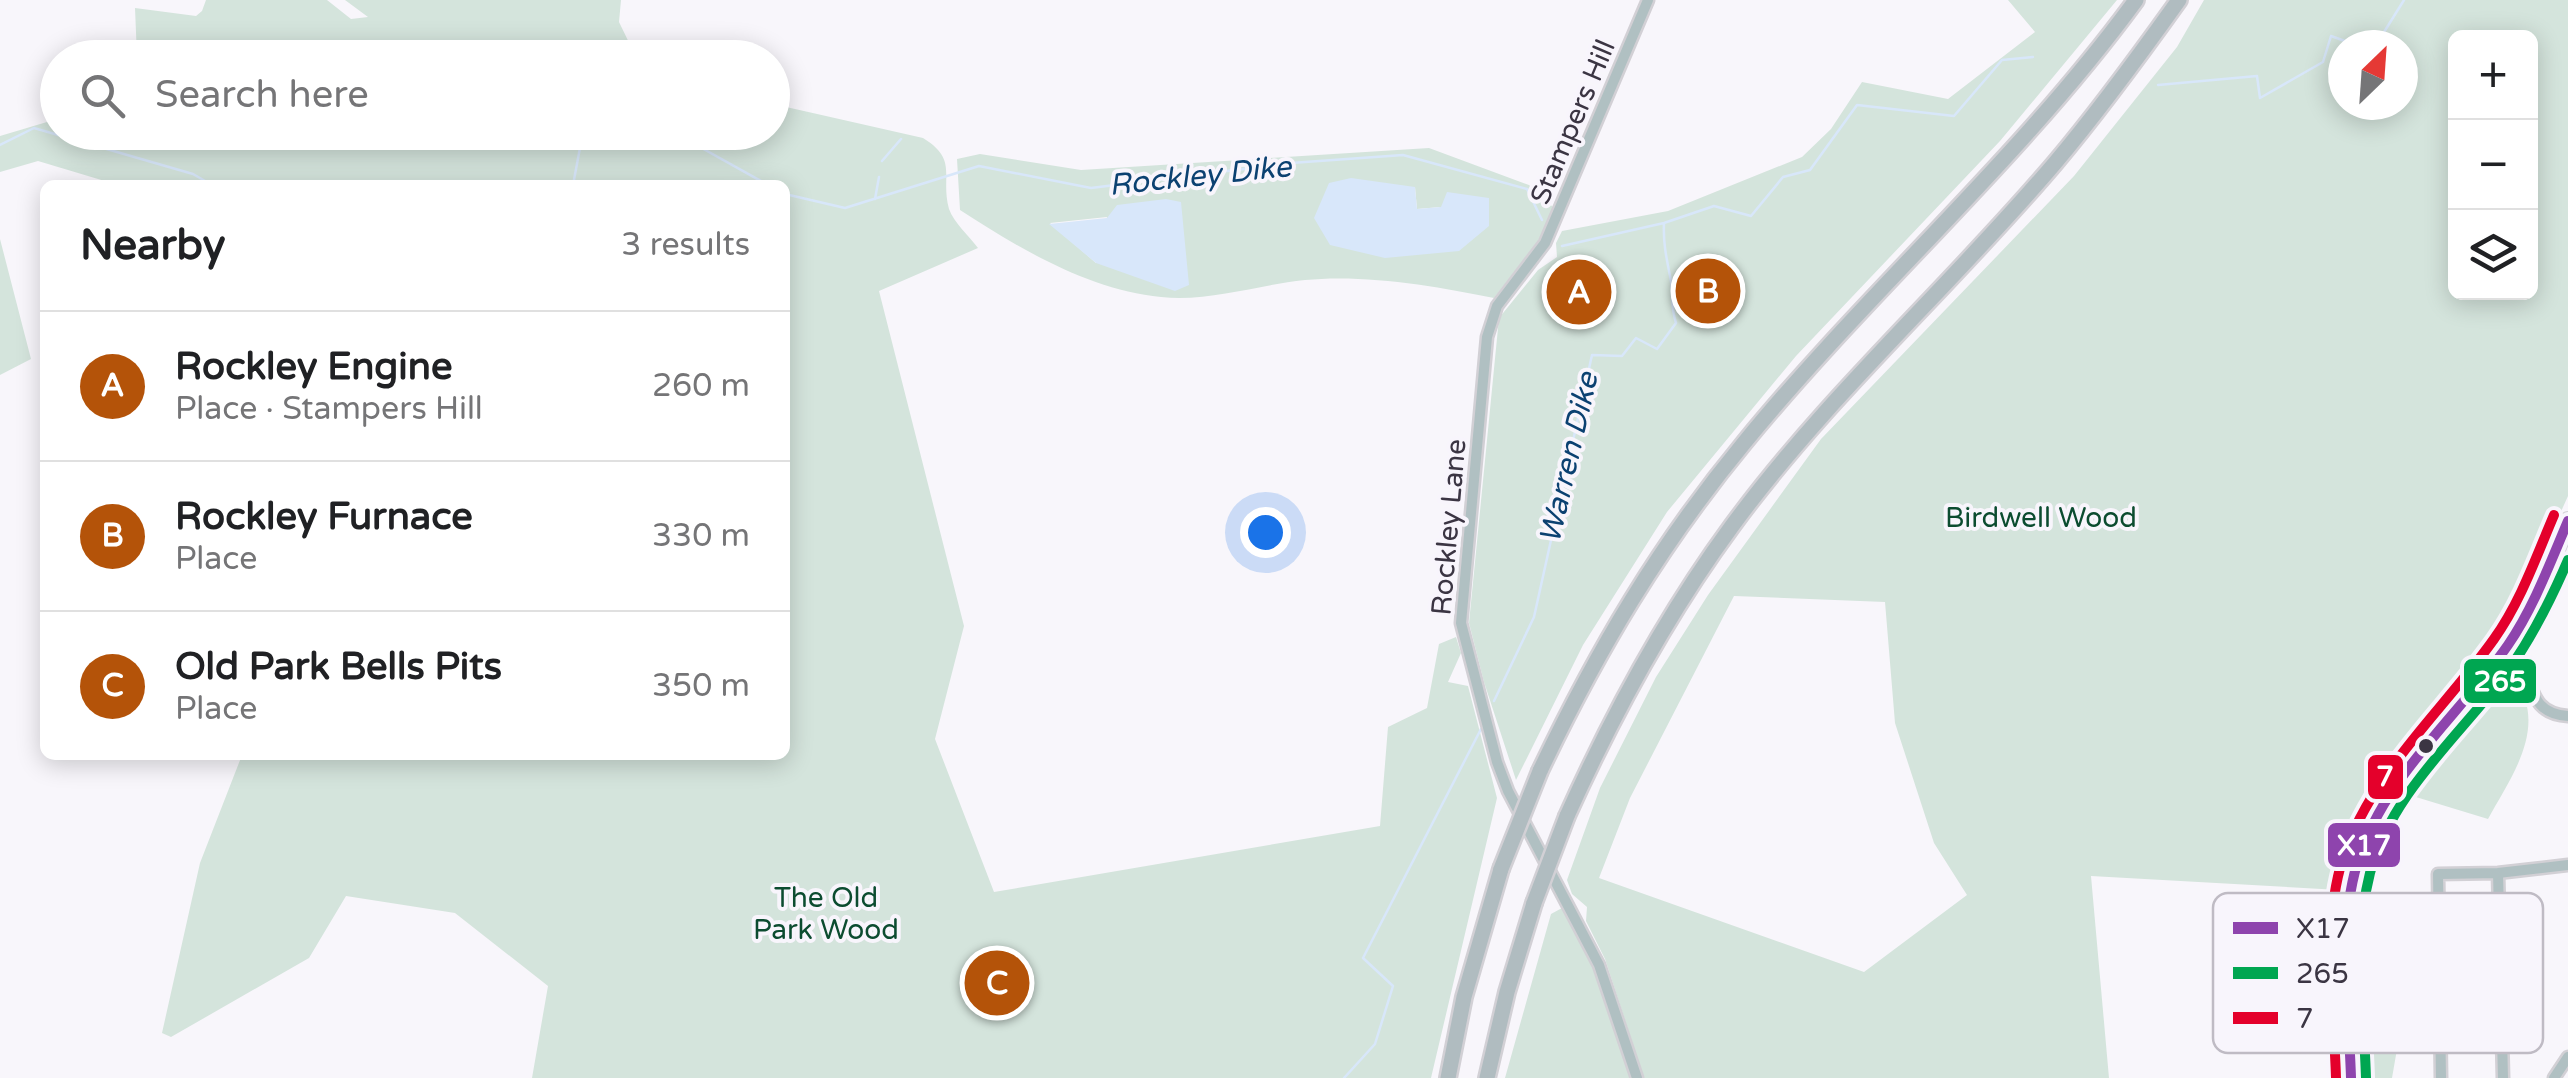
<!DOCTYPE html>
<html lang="en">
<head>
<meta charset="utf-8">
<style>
	body { margin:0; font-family:"Varela Round",sans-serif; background:#f6f6f6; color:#202124 }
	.controls { position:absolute; right:30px; top:30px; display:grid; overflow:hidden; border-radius:15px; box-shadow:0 5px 25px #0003 }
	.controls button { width:90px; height:90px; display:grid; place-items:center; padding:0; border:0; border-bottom:2px solid #e0e0e0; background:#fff; color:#202124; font:50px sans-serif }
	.compass { position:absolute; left:2328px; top:30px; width:90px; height:90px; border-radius:50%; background:#fff; box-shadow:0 5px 25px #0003; rotate:25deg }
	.you { position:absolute; left:1265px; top:532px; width:35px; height:35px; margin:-25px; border:8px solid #fff; border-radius:50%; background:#1a73e8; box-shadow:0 0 0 15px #1a73e833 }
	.badge { display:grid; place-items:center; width:65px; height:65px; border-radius:50%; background:#b45309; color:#fff; font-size:32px; font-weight:700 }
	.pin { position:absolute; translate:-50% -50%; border:5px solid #fff; box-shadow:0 2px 10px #0006 }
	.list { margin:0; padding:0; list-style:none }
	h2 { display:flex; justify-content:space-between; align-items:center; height:130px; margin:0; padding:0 40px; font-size:42px }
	h2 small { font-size:32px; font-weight:400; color:#757577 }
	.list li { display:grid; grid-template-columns:65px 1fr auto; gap:30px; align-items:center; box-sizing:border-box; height:150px; padding:0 40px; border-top:2px solid #e0e0e0 }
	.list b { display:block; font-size:38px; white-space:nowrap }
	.list p { margin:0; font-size:32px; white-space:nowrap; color:#757577 }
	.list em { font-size:32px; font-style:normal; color:#757577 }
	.icon { flex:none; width:55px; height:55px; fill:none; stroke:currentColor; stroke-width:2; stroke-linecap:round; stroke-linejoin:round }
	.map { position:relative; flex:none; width:2568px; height:1078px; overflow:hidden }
	.search { position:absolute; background:#fff; box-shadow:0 5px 25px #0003; left:40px; top:40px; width:750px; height:110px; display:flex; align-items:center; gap:25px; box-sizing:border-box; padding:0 35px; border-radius:55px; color:#757577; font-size:38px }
	.panel { position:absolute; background:#fff; box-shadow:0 5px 25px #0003; left:40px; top:180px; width:750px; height:580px; border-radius:15px }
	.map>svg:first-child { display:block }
	.green { fill:#d4e4dc; fill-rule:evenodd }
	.water { fill:#d8e7fa }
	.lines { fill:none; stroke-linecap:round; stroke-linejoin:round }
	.stream { stroke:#d8e7fa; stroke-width:2.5 }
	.minor-casing { stroke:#d2d0d5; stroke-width:15 }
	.highway-casing { stroke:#d2d0d5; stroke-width:20 }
	.minor { stroke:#b0c0c2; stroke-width:10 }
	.highway { stroke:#b0bcc0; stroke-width:15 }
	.highway-bridge-casing { stroke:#d2d0d5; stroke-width:20; stroke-linecap:butt }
	.highway-bridge { stroke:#b0bcc0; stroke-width:15 }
	.bus-1-casing { stroke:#f8f5fc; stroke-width:18 }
	.bus-2-casing { stroke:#f8f5fc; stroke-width:18 }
	.bus-3-casing { stroke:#f8f5fc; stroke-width:18 }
	.bus-1 { stroke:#8e44ad; stroke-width:10 }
	.bus-2 { stroke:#00a651; stroke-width:10 }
	.bus-3 { stroke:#e4002b; stroke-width:10 }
	.bus-dot { fill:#3b3543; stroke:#f8f5fc; stroke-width:4 }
	.labels { text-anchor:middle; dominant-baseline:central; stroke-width:8; stroke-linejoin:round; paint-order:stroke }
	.street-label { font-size:28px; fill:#3b3543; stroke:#f8f5fc }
	.park-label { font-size:28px; fill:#0c4c30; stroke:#f8f5fc }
	.water-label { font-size:30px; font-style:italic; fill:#0b4171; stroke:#f8f5fc }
	.key { fill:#f8f5fc; stroke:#bfbbc4; stroke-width:2.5 }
	.key-label { font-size:28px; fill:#3b3543 }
	.line-badge { stroke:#f8f5fc; stroke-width:4 }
	.badge-label { font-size:28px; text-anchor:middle; font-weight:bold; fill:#fff }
</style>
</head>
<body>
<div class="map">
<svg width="2568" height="1078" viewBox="0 0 2568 1078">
	<rect width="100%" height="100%" fill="#f8f6fb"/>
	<path class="green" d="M206 0H327L351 19 368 17 345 0H621L619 22 636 57H137L135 8 196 16 202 11Z
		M2008 0H2117L2000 141 1796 356 1667 512 1583 645 1516 780 1484 682 1469 623 1499 318 1538 270 1557 257 1556 243 1562 231 1668 211 1802 157 1831 129 1862 82 1948 99 2035 32Z
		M2204 0H2568V496L2513 618 2367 810 2339 890 2091 876 2109 1078H1644L1605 959 1586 921 1587 907 1572 894 1567 880 1600 788 1656 677 1708 595 1821 439 2074 176 2177 47ZM2456 38H2530V292H2456ZM2343 45H2403V105H2343ZM1734 596 1885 602 1895 723 1934 843 1967 895 1864 972 1599 878 1630 798Z
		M773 104 923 138C959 160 940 176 949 209 954 223 969 236 978 248L879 291 964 626 935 739 994 892 1380 826 1388 727 1427 708 1439 644 1456 637 1461 653 1448 682 1468 686 1497 798 1431 1078H532L548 986 455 913 346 896 309 958 171 1037 162 1033 200 863 242 755H785V185H118L38 161 0 172V136L57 119 58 132H772Z
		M1429 148 1529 185 1554 208 1538 241 1494 298C1436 286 1364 274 1305 280 1257 285 1209 302 1161 297 1089 290 1020 249 960 210L957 159 980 154 1081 170ZM1415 187 1417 209 1441 207 1330 245ZM1107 217 1096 263 1050 223Z
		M0 239 31 359 0 375Z
		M2500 683 2525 699C2539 741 2507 784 2488 819L2406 794 2472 706Z
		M1562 908 1596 974 1630 1078H1505L1551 914Z
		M2435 965V973L2410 974 2392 1078H2361L2359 967Z"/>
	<path class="water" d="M1351 178 1415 187 1417 209 1441 207 1447 192 1489 198V226L1459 251 1385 258 1330 245 1314 218 1329 183Z
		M1166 199 1181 202 1189 285 1175 291 1096 263 1049 224 1107 218 1117 205Z"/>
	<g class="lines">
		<path class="stream" d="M2376 45 2404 0
			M2158 85 2257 76 2260 98 2323 62 2331 36 2356 45
			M673 132 768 185
			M0 145 34 128 193 174 212 185
			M882 161 901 139
			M573 185 583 132
			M785 194 845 208 979 166 1091 188 1291 163 1403 155 1527 189 1542 220
			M875 199 879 177
			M1562 246 1664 223 1714 206 1751 216 1783 177 1810 170 1857 105 1954 116 2002 60 2033 57
			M1494 701 1534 617 1592 355 1622 356 1636 338 1657 349 1676 323C1671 308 1673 296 1671 281 1667 260 1663 245 1664 223
			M1344 1078 1375 1044 1393 986 1363 958 1481 729"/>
		<defs>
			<path id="minor" d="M2507 647C2538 670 2521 713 2568 716
				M2498 873 2503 1078
				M1637 1078 1599 965 1508 791 1497 762 1461 623 1487 337 1497 306 1545 243 1648 0
				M2441 1078 2438 874 2498 873 2568 865
				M2554 1078 2568 1057"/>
			<path id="highway" d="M1540 771C1597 651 1659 546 1744 443 1869 290 2019 160 2136 0
				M1567 816C1613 714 1665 617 1732 526 1828 395 1950 287 2055 163 2099 111 2139 56 2179 0
				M1448 1078 1464 997 1501 869
				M1487 1078 1507 992 1534 903
				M2351 1078C2350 1012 2338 928 2357 864 2382 779 2459 716 2508 645 2534 608 2550 562 2568 521"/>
		</defs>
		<use href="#minor" class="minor-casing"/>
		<use href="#highway" class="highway-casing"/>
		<use href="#minor" class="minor"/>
		<use href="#highway" class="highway"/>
		<defs>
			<path id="highway-bridge" d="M1501 869 1540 771
				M1534 903 1567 816"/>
		</defs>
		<use href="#highway-bridge" class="highway-bridge-casing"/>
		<use href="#highway-bridge" class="highway-bridge"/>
		<defs>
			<path id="bus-1" d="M2351 1078C2349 1008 2337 932 2357 864 2383 777 2458 717 2508 645 2534 607 2550 563 2568 521"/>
			<path id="bus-2" d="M2366 1078C2364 1010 2353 939 2370 873 2390 796 2455 740 2502 679 2530 642 2550 602 2568 560"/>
			<path id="bus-3" d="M2336 1078C2334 1006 2321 927 2343 858 2372 771 2443 711 2494 639 2521 601 2536 557 2554 515"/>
		</defs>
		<use href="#bus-1" class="bus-1-casing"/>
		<use href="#bus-2" class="bus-2-casing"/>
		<use href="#bus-3" class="bus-3-casing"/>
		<use href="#bus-1" class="bus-1"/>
		<use href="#bus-2" class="bus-2"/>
		<use href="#bus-3" class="bus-3"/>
	</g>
	<circle class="bus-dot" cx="2426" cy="746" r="9"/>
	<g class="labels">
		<g class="street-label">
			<text transform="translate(1573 122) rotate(-67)">Stampers Hill</text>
			<text transform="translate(1449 527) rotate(-85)">Rockley Lane</text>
		</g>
		<g class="park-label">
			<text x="2041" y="518">Birdwell Wood</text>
			<text x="826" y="898">The Old<tspan x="826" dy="32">Park Wood</tspan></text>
		</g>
		<g class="water-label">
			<text transform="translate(1200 176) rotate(-6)">Rockley Dike</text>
			<text transform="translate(1569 458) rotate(-77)">Warren Dike</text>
		</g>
	</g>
	<rect x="2213" y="893" width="330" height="160" rx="15" class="key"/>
	<rect x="2233" y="922" width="45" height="12" fill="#8e44ad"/>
	<rect x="2233" y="967" width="45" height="12" fill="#00a651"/>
	<rect x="2233" y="1012" width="45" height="12" fill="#e4002b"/>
	<g class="key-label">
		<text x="2296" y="938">X17</text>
		<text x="2296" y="983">265</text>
		<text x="2296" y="1028">7</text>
	</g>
	<g class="line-badge">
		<rect x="2462" y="657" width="76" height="48" rx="10" fill="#00a651"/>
		<rect x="2366" y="753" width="39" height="48" rx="10" fill="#e4002b"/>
		<rect x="2326" y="821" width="76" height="48" rx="10" fill="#8e44ad"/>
	</g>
	<g class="badge-label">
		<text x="2500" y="691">265</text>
		<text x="2385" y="786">7</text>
		<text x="2364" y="855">X17</text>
	</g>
</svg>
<div class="controls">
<button>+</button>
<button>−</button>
<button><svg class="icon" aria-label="layers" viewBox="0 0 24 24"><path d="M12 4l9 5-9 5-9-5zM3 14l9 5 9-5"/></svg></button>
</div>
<svg class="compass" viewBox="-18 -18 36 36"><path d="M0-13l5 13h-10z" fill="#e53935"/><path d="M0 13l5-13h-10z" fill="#757577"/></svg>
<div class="you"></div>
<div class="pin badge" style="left:1579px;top:292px">A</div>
<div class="pin badge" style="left:1708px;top:291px">B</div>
<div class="pin badge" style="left:997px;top:983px">C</div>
<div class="search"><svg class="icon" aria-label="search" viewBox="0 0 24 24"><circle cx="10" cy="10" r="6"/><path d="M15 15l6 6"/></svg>Search here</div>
<section class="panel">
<h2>Nearby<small>3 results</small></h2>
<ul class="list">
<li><span class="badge">A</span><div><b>Rockley Engine</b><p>Place · Stampers Hill</p></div><em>260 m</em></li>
<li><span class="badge">B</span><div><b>Rockley Furnace</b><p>Place</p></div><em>330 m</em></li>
<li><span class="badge">C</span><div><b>Old Park Bells Pits</b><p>Place</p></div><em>350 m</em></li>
</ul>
</section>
</div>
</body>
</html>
